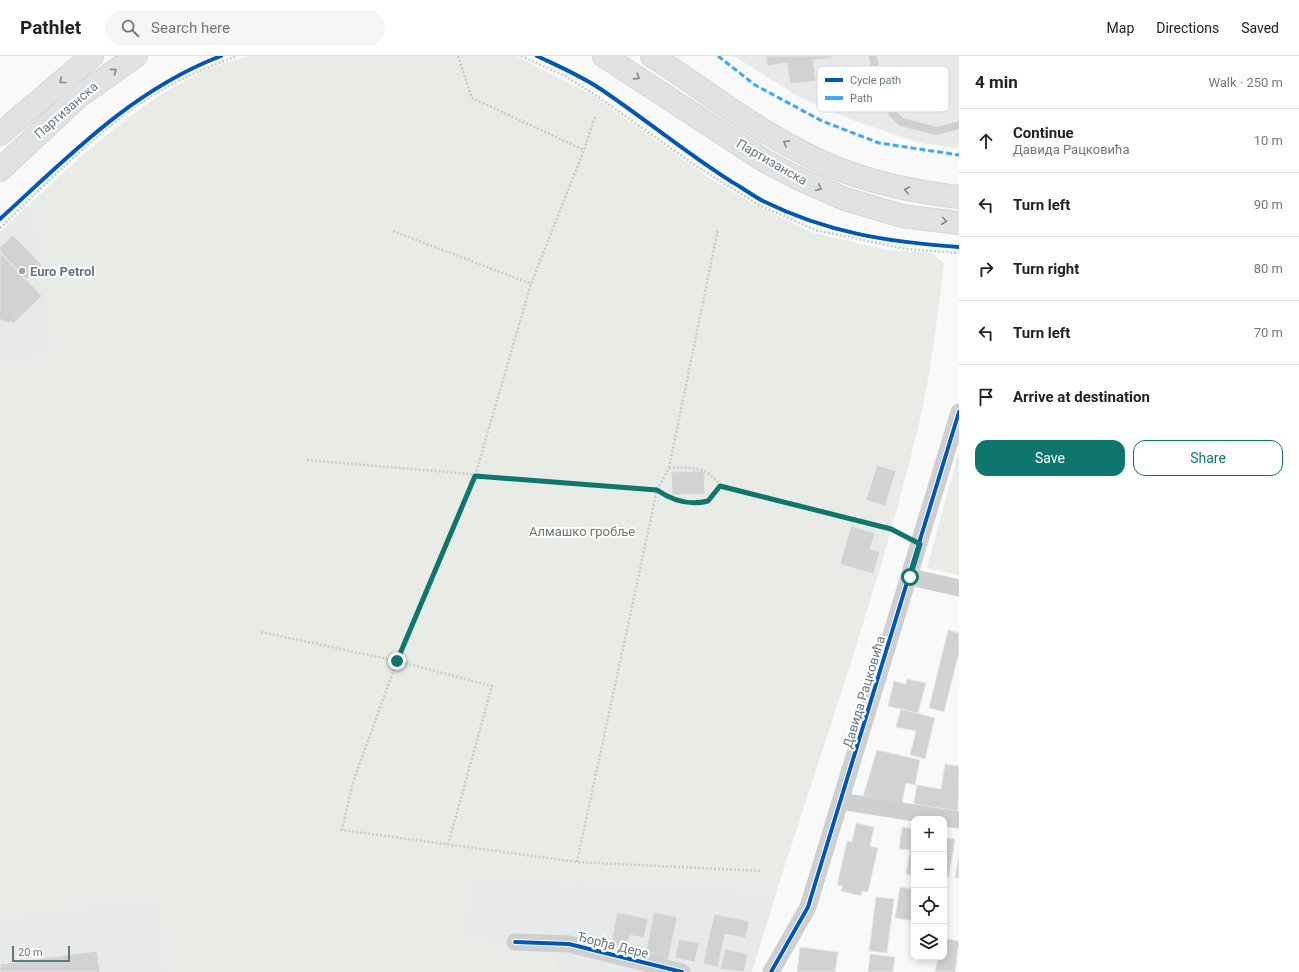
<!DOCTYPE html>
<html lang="en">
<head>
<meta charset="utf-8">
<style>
	body { margin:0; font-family:Roboto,sans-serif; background:#f6f6f6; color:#222 }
	.controls { position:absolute; right:12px; bottom:12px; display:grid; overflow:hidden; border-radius:8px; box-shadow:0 2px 10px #0003 }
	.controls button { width:36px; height:36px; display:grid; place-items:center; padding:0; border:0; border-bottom:1px solid #e0e0e0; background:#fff; color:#222; font:20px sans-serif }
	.scale { position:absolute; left:12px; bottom:10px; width:58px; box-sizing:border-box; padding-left:4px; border:2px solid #657683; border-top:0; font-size:11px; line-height:14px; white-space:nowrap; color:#657683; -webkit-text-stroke:3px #fff; paint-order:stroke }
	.stop { position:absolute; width:12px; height:12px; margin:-9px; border:3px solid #0f766e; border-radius:50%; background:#fff }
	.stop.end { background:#0f766e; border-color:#fff; box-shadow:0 1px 4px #0008 }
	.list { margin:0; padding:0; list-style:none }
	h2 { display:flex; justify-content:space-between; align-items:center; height:52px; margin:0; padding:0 16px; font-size:17px }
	h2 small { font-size:13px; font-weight:400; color:#767676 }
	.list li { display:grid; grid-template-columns:26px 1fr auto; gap:12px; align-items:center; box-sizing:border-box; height:64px; padding:0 16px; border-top:1px solid #e0e0e0 }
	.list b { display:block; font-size:15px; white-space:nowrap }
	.list p { margin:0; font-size:13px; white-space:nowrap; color:#767676 }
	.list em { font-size:13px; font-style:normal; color:#767676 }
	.actions { display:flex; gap:8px; padding:12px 16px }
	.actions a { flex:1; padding:9px 0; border:1px solid #0f766e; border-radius:12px; text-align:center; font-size:14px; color:#0f766e }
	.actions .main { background:#0f766e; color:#fff }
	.icon { flex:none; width:22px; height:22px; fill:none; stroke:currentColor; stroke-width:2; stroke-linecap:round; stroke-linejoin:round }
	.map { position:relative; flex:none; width:959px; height:916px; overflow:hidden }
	header { display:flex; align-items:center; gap:24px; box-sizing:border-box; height:56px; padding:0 20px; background:#fff; border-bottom:1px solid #e0e0e0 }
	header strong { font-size:19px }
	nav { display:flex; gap:22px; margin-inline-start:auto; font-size:14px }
	.search { width:280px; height:36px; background:#f6f6f6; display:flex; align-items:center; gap:10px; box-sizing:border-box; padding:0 14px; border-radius:22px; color:#767676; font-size:15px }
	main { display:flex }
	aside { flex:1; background:#fff }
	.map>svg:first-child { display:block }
	.built { fill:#e8e9e9 }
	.green { fill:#e8ebe6 }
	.building { fill:#d0d2d3; stroke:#e8e8e8 }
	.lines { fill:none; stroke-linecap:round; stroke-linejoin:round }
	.secondary-casing { stroke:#d5d6d7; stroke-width:24 }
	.path { stroke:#cbcccd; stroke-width:2.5; stroke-dasharray:2 2; stroke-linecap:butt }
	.lane { stroke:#cecfd0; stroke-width:8 }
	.street { stroke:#cecfd0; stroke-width:17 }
	.secondary { stroke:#e1e2e2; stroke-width:22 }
	.quiet { stroke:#3fa9f5; stroke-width:3; stroke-dasharray:6 3; stroke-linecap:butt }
	.cycleway-casing { stroke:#fff; stroke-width:6 }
	.cycleway { stroke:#0057b8; stroke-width:4 }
	.oneway { stroke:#7e8c96 }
	.route { stroke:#0f766e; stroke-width:5 }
	.poi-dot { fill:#99a4ac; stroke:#fff; stroke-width:1.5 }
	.labels { text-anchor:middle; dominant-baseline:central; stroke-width:4; stroke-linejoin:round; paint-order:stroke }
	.street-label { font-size:13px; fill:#657683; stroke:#fff }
	.poi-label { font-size:13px; font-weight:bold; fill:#657683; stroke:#fff; text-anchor:start }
	.park-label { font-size:13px; fill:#687a64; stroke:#fff }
	.key { fill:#fff; stroke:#d1d6da; stroke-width:1 }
	.key-label { font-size:11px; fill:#657683 }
</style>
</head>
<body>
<header>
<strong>Pathlet</strong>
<div class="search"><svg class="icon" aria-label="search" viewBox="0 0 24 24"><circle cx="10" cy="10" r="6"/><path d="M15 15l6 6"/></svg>Search here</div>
<nav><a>Map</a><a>Directions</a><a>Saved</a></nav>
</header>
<main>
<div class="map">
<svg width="959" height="916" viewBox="0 0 959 916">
	<rect width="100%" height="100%" fill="#f9f9f9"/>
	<path class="built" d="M734 0H959V92L920 87 852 64 799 41Z
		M36 142 53 299 0 310V176Z
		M469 820 777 834 752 916H555L554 898 460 883Z
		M160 840 168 916H0V859Z"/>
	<path class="green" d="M248 0H516L594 40 709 122 752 147 813 177 888 194 932 197 944 207C937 262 931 318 918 372 880 528 826 681 777 834L469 820 460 883 554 898 555 916H168L160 840 0 859V310L53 299 36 142C88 94 139 46 204 15 218 9 233 5 248 0Z
		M959 395V519L927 512Z"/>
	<path class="building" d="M766 0H832V2L813 4 816 25 790 28 787 7 767 10Z
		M13 179 42 209 26 224 0 196V191Z
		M0 196 42 240 13 268 0 254Z
		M877 409 896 415 885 450 866 444Z
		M704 415 705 438 672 439 671 416Z
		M851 470 875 477 870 493 880 496 873 518 840 508Z
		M948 574 959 577V597L944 656 929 652Z
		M907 623 926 627 918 657 888 650 894 625 906 628Z
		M901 653 935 662 925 703 910 699 916 675 896 671Z
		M877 694 920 704 915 729 906 727 902 747 863 740Z
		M945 708 959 710 958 755 914 748 917 729 941 733Z
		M856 767 874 771 870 790 878 792 868 836 862 835 861 840 841 835 843 830 837 829 847 785 852 786Z
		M902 771 914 773V820L906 818 910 794 899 793Z
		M944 782 955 783 949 821 944 820Z
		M959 797V822H955Z
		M900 831 914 833V865L895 862Z
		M876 841 894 843 887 897 869 895Z
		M617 856 648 863 644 882 630 879 627 892 611 888Z
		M654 856 677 861 668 905 645 900Z
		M714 858 749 865 746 882 725 878 718 911 703 908Z
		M944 882 959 885 955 916H935L938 901H944Z
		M679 883 699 887 695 906 675 902Z
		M800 891 838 896 835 916H797Z
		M725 893 748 898 744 916 720 913Z
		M97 895 100 916H0V908Z
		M870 898 895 901 893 916H868Z"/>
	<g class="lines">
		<defs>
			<path id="secondary" d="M604 0 763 104 795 121 845 143 902 160 959 167
				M652 0C710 37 772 87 836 112 876 128 916 136 959 141
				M0 78 92 0
				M0 114 78 41 136 0"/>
		</defs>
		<use href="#secondary" class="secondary-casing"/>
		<path class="path" d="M458 0 472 42 584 94
			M521 0 565 20 597 40 699 112 759 149 815 174 906 193 959 197
			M595 61 584 94 531 228 475 420 397 605 353 726 342 774 577 806 762 815
			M0 172C44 130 88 84 139 48 169 27 203 13 237 0
			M393 175 531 228
			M307 404 657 434 669 412C690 411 708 410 720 430
			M669 412 718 173
			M261 576 397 605 492 630 448 789
			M577 806 657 434C670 443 692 454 708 445 712 442 716 434 720 430L891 473 904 480"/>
		<path class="lane" d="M873 0 879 42 901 66 937 75 959 69
			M0 259 8 262"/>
		<path class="street" d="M910 521 959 532
			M840 745 959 764
			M515 886 569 888 682 916
			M771 916 808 851 959 356"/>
		<use href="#secondary" class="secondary"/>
		<path class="quiet" d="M718 0 755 29 822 65 879 87 959 99"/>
		<defs>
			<path id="cycleway" d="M537 0C558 10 579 19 599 32 644 62 686 97 732 126 743 132 753 140 763 145 828 177 888 186 959 191
				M0 163C68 101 132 34 221 0
				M515 886 569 888 682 916
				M771 916 808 851 959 356"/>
		</defs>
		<use href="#cycleway" class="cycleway-casing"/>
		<use href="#cycleway" class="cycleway"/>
	</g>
	<defs><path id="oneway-chevron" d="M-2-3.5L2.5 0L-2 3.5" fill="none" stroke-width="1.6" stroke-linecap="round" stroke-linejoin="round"/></defs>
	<g class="oneway">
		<use href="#oneway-chevron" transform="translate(114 15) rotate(-36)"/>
		<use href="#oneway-chevron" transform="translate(637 21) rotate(33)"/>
		<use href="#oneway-chevron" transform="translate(62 25) rotate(141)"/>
		<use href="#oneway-chevron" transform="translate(786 87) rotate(-151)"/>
		<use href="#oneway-chevron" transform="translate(819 132) rotate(24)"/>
		<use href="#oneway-chevron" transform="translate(907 134) rotate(-167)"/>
		<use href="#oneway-chevron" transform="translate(944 165) rotate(7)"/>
	</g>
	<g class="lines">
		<path class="route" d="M397 605 475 420 657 434C673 445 689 450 708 445L720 430 891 473 920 488 910 521"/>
	</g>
	<circle class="poi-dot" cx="22" cy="215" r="4"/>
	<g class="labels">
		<g class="street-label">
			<text transform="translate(66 54) rotate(-41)">Партизанска</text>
			<text transform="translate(772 106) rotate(30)">Партизанска</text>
			<text transform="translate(864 636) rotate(-73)">Давида Рацковића</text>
			<text transform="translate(613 889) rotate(14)">Ђорђа Дере</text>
		</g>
		<g class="poi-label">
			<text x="30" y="215">Euro Petrol</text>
		</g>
		<g class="park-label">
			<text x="582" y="475">Алмашко гробље</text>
		</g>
	</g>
	<rect x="817" y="10" width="132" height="46" rx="6" class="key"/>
	<rect x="825" y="22" width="18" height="4" fill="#0057b8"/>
	<rect x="825" y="40" width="18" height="4" fill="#3fa9f5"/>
	<g class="key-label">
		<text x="850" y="28">Cycle path</text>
		<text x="850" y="46">Path</text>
	</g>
</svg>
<div class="controls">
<button>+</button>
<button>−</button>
<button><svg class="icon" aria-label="locate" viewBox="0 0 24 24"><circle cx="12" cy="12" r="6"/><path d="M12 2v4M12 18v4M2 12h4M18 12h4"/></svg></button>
<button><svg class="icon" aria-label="layers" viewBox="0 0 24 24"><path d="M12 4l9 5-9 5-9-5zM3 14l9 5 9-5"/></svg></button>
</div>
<div class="scale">20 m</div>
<div class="stop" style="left:910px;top:521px"></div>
<div class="stop end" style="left:397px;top:605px"></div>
</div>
<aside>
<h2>4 min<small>Walk · 250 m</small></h2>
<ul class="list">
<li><svg class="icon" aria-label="ahead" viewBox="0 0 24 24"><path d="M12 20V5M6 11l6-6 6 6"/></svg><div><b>Continue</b><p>Давида Рацковића</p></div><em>10 m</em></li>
<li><svg class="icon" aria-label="left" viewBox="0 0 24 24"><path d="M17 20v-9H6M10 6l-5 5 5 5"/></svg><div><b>Turn left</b></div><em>90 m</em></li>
<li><svg class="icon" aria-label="right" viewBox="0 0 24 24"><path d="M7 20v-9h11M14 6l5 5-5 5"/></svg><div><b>Turn right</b></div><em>80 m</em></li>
<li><svg class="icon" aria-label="left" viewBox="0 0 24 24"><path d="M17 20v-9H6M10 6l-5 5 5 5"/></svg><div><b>Turn left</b></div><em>70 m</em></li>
<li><svg class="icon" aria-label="arrive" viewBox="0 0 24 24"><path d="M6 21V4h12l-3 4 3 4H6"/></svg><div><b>Arrive at destination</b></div></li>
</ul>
<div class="actions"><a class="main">Save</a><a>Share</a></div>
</aside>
</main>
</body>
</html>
